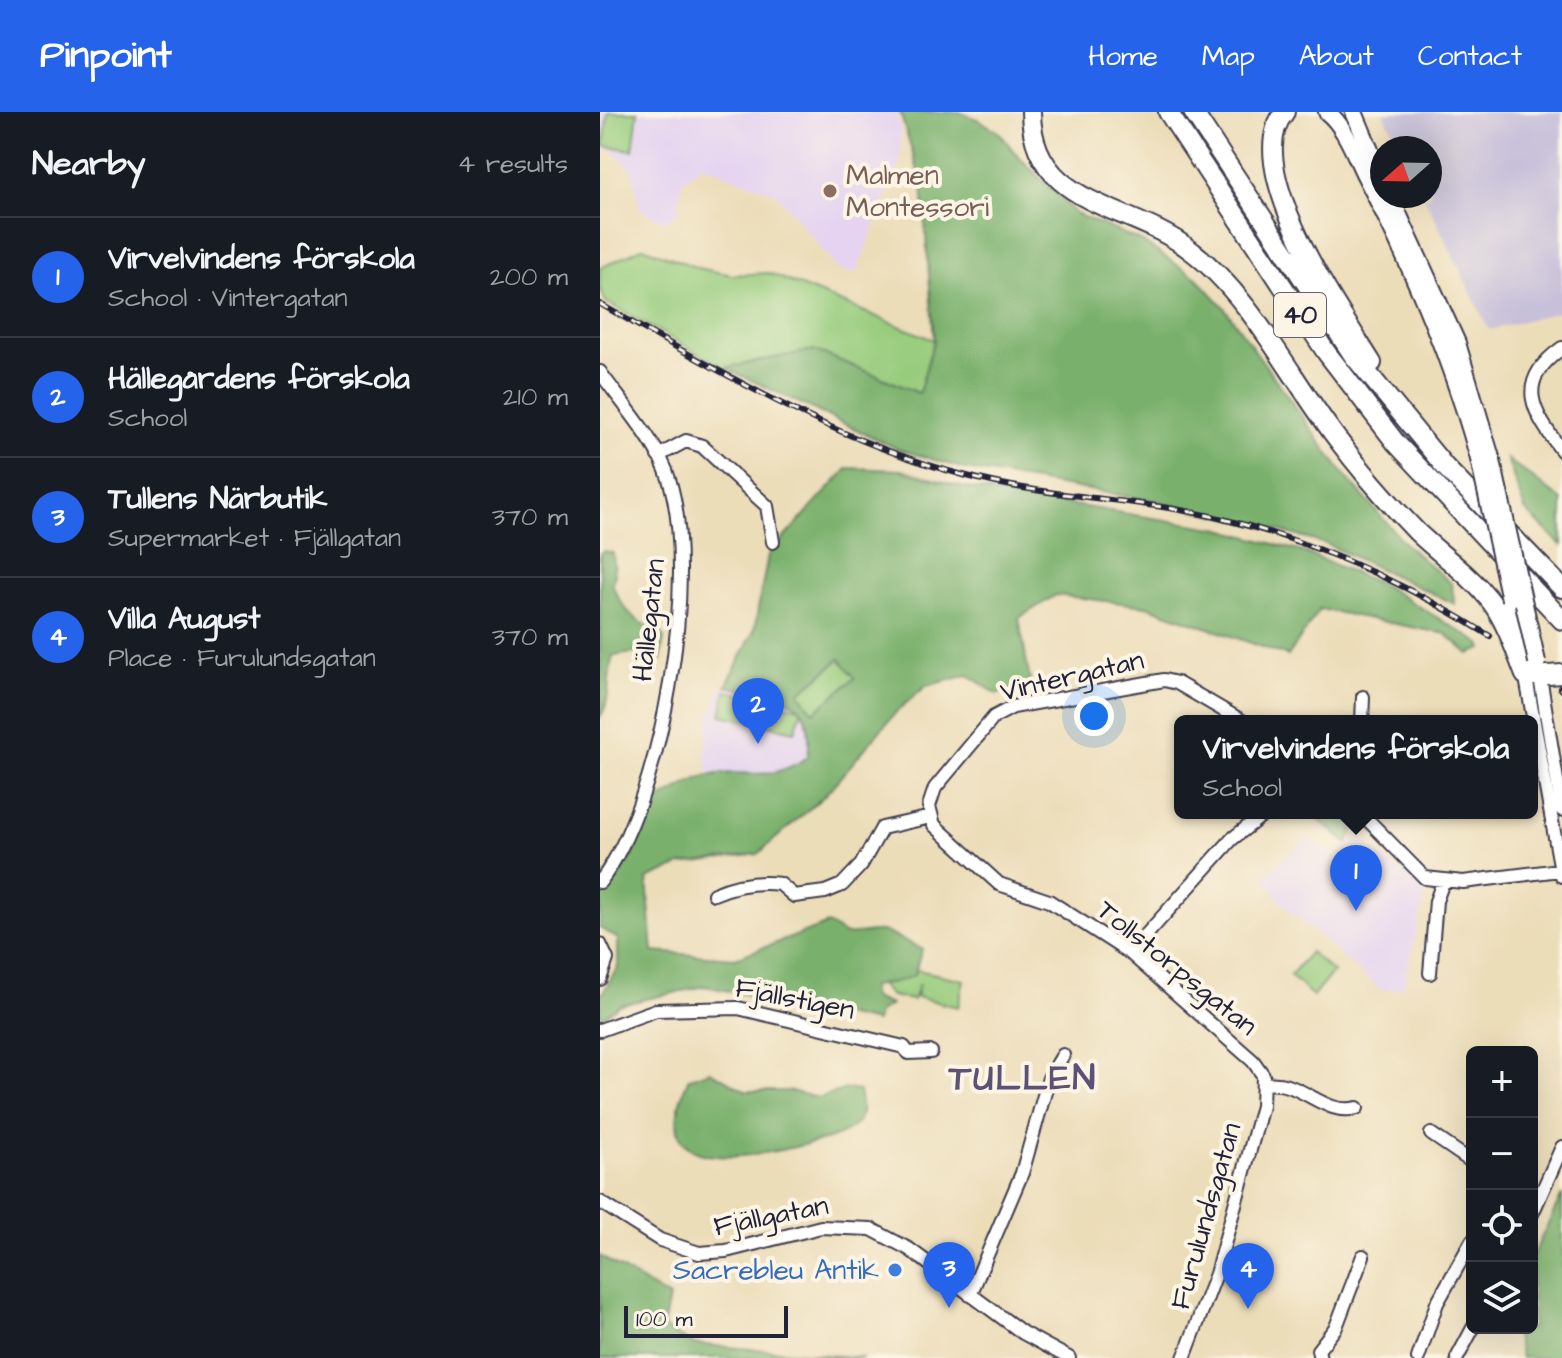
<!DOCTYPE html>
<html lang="en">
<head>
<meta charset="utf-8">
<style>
	body { margin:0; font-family:"Architects Daughter",sans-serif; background:#242831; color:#f1f3f6 }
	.controls { position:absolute; right:24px; bottom:24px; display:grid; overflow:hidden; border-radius:12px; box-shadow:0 8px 32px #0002 }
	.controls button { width:72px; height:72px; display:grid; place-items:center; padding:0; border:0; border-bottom:2px solid #363941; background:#171b24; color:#f1f3f6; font:40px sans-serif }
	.compass { position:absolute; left:770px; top:24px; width:72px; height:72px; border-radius:50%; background:#171b24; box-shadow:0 8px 32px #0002; rotate:250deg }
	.scale { position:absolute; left:24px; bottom:20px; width:164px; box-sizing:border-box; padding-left:8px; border:4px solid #22223b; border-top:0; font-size:22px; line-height:28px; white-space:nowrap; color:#22223b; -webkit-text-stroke:6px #fcf5e5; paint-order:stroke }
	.you { position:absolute; left:494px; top:604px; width:28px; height:28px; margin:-20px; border:6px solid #fff; border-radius:50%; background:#1a73e8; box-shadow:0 0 0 12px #1a73e833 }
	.badge { display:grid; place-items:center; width:52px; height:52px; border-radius:50%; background:#2563eb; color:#fff; font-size:26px; font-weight:700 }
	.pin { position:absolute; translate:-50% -66px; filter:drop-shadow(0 2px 4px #0008) }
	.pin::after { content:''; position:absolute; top:42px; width:28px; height:24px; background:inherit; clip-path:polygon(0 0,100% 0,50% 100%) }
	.popup { position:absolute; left:574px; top:603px; width:364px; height:104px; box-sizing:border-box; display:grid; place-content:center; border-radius:12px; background:#171b24; filter:drop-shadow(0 2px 6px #0005); font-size:26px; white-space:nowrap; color:#9ea1a6 }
	.popup b { font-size:30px; color:#f1f3f6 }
	.popup::after { content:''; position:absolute; left:50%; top:100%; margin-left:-16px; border:16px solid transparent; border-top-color:#171b24 }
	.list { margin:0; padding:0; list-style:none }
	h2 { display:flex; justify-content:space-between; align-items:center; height:104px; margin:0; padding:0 32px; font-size:34px }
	h2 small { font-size:26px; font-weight:400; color:#9ea1a6 }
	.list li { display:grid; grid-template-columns:52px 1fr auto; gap:24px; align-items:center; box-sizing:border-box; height:120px; padding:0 32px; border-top:2px solid #363941 }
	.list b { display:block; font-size:30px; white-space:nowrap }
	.list p { margin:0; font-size:26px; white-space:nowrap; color:#9ea1a6 }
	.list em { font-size:26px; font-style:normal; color:#9ea1a6 }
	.icon { flex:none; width:44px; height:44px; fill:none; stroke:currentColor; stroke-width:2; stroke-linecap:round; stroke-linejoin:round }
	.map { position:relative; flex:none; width:962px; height:1246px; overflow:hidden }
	header { display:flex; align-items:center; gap:48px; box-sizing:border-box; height:112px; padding:0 40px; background:#2563eb; color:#fff }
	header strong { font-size:38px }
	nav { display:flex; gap:44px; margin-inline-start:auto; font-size:28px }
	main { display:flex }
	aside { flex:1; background:#171b24 }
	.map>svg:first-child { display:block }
	.built { fill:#e5d3f1 }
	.industrial { fill:#c7c0d9 }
	.green { fill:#97cc7d; stroke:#5c775c; stroke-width:2 }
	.forest { fill:#79b06c; stroke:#4e6954; stroke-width:2; fill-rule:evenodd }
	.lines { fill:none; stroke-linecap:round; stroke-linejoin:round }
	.minor-casing { stroke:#403e4e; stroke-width:16 }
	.major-casing { stroke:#403e4e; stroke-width:20 }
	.highway-casing { stroke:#403e4e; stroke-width:22 }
	.minor { stroke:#fff; stroke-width:12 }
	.major { stroke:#fff; stroke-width:16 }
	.highway { stroke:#fff; stroke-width:18 }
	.rail-casing { stroke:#22223b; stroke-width:6 }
	.rail { stroke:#fcf5e5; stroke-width:3; stroke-dasharray:9; stroke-linecap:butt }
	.major-bridge-casing { stroke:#403e4e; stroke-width:20; stroke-linecap:butt }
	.major-bridge { stroke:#fff; stroke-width:16 }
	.education-dot { fill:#8d6e63; stroke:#fcf5e5; stroke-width:3 }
	.shop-dot { fill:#3f7fe0; stroke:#fcf5e5; stroke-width:3 }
	.labels { text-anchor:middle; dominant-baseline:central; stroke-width:8; stroke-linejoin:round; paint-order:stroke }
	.shield { fill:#fcf5e5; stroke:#63616e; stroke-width:2 }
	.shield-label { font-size:26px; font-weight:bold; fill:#22223b }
	.education-label { font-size:28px; fill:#785e54; stroke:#fcf5e5; text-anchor:start }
	.street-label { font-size:28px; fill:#22223b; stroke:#fcf5e5 }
	.shop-label { font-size:28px; fill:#366cbe; stroke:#fcf5e5; text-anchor:end }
	.district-label { font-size:36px; font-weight:bold; letter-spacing:2px; fill:#5d5275; stroke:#fcf5e5 }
</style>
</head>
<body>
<header>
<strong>Pinpoint</strong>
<nav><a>Home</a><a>Map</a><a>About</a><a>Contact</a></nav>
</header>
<main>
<aside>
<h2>Nearby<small>4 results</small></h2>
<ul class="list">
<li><span class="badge">1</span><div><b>Virvelvindens förskola</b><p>School · Vintergatan</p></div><em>200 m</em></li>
<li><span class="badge">2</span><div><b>Hällegårdens förskola</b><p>School</p></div><em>210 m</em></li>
<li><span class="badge">3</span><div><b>Tullens Närbutik</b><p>Supermarket · Fjällgatan</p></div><em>370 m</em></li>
<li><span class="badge">4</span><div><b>Villa August</b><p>Place · Furulundsgatan</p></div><em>370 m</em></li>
</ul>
</aside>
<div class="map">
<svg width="962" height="1246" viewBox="0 0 962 1246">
	<rect width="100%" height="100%" fill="#fcf5e5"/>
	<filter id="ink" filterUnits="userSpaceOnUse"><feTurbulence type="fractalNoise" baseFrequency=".0125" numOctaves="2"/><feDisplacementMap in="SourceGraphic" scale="16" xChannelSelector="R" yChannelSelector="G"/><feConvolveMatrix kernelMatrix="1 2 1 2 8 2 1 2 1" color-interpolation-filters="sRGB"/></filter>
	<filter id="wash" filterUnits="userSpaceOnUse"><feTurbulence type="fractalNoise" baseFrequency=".006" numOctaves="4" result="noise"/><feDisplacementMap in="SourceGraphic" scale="32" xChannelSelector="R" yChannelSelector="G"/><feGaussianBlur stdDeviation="1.8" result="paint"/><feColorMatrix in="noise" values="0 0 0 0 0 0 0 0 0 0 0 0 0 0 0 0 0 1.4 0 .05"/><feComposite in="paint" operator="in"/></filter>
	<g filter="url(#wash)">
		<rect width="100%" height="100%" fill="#ecddb9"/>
		<path class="built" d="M0 0H296L301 17 300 51 256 161 238 158 176 81 102 53 81 71 78 100 70 107 65 110 41 98 31 57 13 39 0 33Z
			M126 574 192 590 203 597 211 619 208 645 187 658 163 664 109 663 105 644 110 604 120 579Z
			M758 724 826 779 803 876 781 878 683 793 664 765 708 726 740 744Z"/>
		<path class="industrial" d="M783 0H962V199L889 218 824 84H830V36H801Z"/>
		<path class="green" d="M8 0H38L33 38 4 34Z
			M43 135 98 156 132 163 169 161 334 228 319 281 214 238 125 256 6 190 0 177V156Z
			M240 547 256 566 214 600 199 581Z
			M126 579 202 597 195 619 121 603Z
			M710 840 733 860 713 884 690 864Z
			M294 853 364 868 358 895 316 885 319 872 313 888 291 884 270 863Z"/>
		<path class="forest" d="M300 0H359L379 8 399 20 416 42 476 102 541 129 597 166 623 194 741 359 806 433 851 471 855 492 726 432 649 410 554 389 365 357 298 337 125 256 214 238 319 281 334 228 322 72Z
			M907 347 962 388V434L925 398Z
			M248 356 302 358 362 375 621 417 706 441 783 473 881 532 883 537 869 542 846 522 720 497 688 544 546 494 456 483 419 506 431 575 397 582 368 563 326 574 297 599 225 683 158 742 81 753 47 767 53 840 135 846 228 812 246 823 283 819 322 837 314 863C299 872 288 869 271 875L273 886 290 893 278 901 276 910 105 874 19 893 0 907V885L18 855V827L0 816V762L17 766 35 739 47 695C66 685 90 667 110 663 154 655 161 674 208 645 216 578 179 587 126 574L154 519 168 443ZM240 547 255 566 214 600 199 581Z
			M3 439 13 441 15 463 12 472C21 495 35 513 60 518L64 526 61 548 42 540 13 544C6 567 12 589 0 605V441Z
			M710 701H749L755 712 748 732Z
			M110 959 146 979H189L219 986 246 977 259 979C261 992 265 1004 254 1014 238 1028 209 1031 190 1036 126 1050 47 1059 89 966Z
			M962 1083V1246H921L914 1217 932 1216V1145Z
			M0 1144 69 1186 63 1215 93 1232 263 1246H0Z"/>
	</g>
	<g filter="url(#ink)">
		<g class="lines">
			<defs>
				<path id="minor" d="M962 236C913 271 933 300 962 339
					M0 260C21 290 59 332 69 367 100 465 62 689 0 770
					M58 344 86 329 102 334 167 394 173 430
					M924 555 962 764
					M940 565 962 698
					M762 609 763 585
					M761 701 825 766 863 770 960 758
					M114 782C135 773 157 769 180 772L194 784 225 780 242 773 261 753 282 716 331 705
					M0 832 7 847 0 867
					M530 841 632 727 665 701
					M830 861 836 789 843 770
					M0 918 56 898 138 896 304 935 308 941 331 940
					M665 972C700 966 723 1005 757 996
					M831 1022 872 1050
					M0 1090 60 1128 99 1141 126 1139 221 1115 271 1117 309 1137 423 1221 469 1246
					M932 1102 962 1035
					M370 1183 422 1061 449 966 463 943
					M584 1246 616 1162 662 994 663 963 653 949 530 841 449 789 399 772 334 713 329 694 335 676 394 605 413 595 564 568 577 571 642 609
					M720 1246 718 1238 736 1215 763 1144
					M818 1246 837 1191 872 1129
					M857 1246 873 1216"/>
				<path id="major" d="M727 0C745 14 755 43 765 63 812 154 852 247 879 347
					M754 0 782 67
					M790 84 857 231 892 349
					M910 487 921 536"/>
				<path id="highway" d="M431 0C432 95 529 91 589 137 651 183 691 267 738 328 762 360 789 391 817 420 842 444 871 463 892 491 907 512 915 538 925 563
					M568 0 726 240 796 331 962 508
					M593 0 753 243 845 355 962 476
					M685 0C638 54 742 202 772 251
					M924 546 934 564 962 562"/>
			</defs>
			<use href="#minor" class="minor-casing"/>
			<use href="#major" class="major-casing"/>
			<use href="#highway" class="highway-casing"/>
			<use href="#minor" class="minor"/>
			<use href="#major" class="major"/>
			<use href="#highway" class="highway"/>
			<defs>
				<path id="rail" d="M0 192C119 259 234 329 367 364 449 386 537 386 619 406 716 430 806 471 890 524
					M960 576 962 578"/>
			</defs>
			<use href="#rail" class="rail-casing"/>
			<use href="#rail" class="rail"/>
			<defs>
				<path id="major-bridge" d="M879 347 910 487
					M892 349 937 550"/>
			</defs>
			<use href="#major-bridge" class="major-bridge-casing"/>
			<use href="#major-bridge" class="major-bridge"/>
		</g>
	</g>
	<circle class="education-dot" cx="230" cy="79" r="8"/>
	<circle class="shop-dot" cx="295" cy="1158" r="8"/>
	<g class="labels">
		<rect class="shield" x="674" y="181" width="52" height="44" rx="6"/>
		<g class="shield-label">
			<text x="700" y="203">40</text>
		</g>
		<g class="education-label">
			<text x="246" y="63">Malmen<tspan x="246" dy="32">Montessori</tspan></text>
		</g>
		<g class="street-label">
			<text transform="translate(49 508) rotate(-84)">Hällegatan</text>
			<text transform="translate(472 564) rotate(-13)">Vintergatan</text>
			<text transform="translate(577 856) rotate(39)">Tollstorpsgatan</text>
			<text transform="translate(195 887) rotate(11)">Fjällstigen</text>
			<text transform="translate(171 1104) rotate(-11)">Fjällgatan</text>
			<text transform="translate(606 1104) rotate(-74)">Furulundsgatan</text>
		</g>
		<g class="shop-label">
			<text x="279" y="1158">Sacrebleu Antik</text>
		</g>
		<g class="district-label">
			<text x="423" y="966">TULLEN</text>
		</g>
	</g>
</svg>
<div class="controls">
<button>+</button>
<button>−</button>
<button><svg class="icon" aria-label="locate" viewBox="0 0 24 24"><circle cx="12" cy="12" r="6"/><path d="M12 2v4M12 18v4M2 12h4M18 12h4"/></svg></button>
<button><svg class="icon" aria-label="layers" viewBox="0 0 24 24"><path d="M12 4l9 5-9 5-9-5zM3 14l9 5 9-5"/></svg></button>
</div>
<svg class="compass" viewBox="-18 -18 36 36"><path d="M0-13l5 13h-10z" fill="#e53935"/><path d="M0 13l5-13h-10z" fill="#9ea1a6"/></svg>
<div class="scale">100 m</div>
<div class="you"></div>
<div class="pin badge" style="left:756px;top:799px">1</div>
<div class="popup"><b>Virvelvindens förskola</b>School</div>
<div class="pin badge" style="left:158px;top:632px">2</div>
<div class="pin badge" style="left:349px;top:1196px">3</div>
<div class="pin badge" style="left:648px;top:1197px">4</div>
</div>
</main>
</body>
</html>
